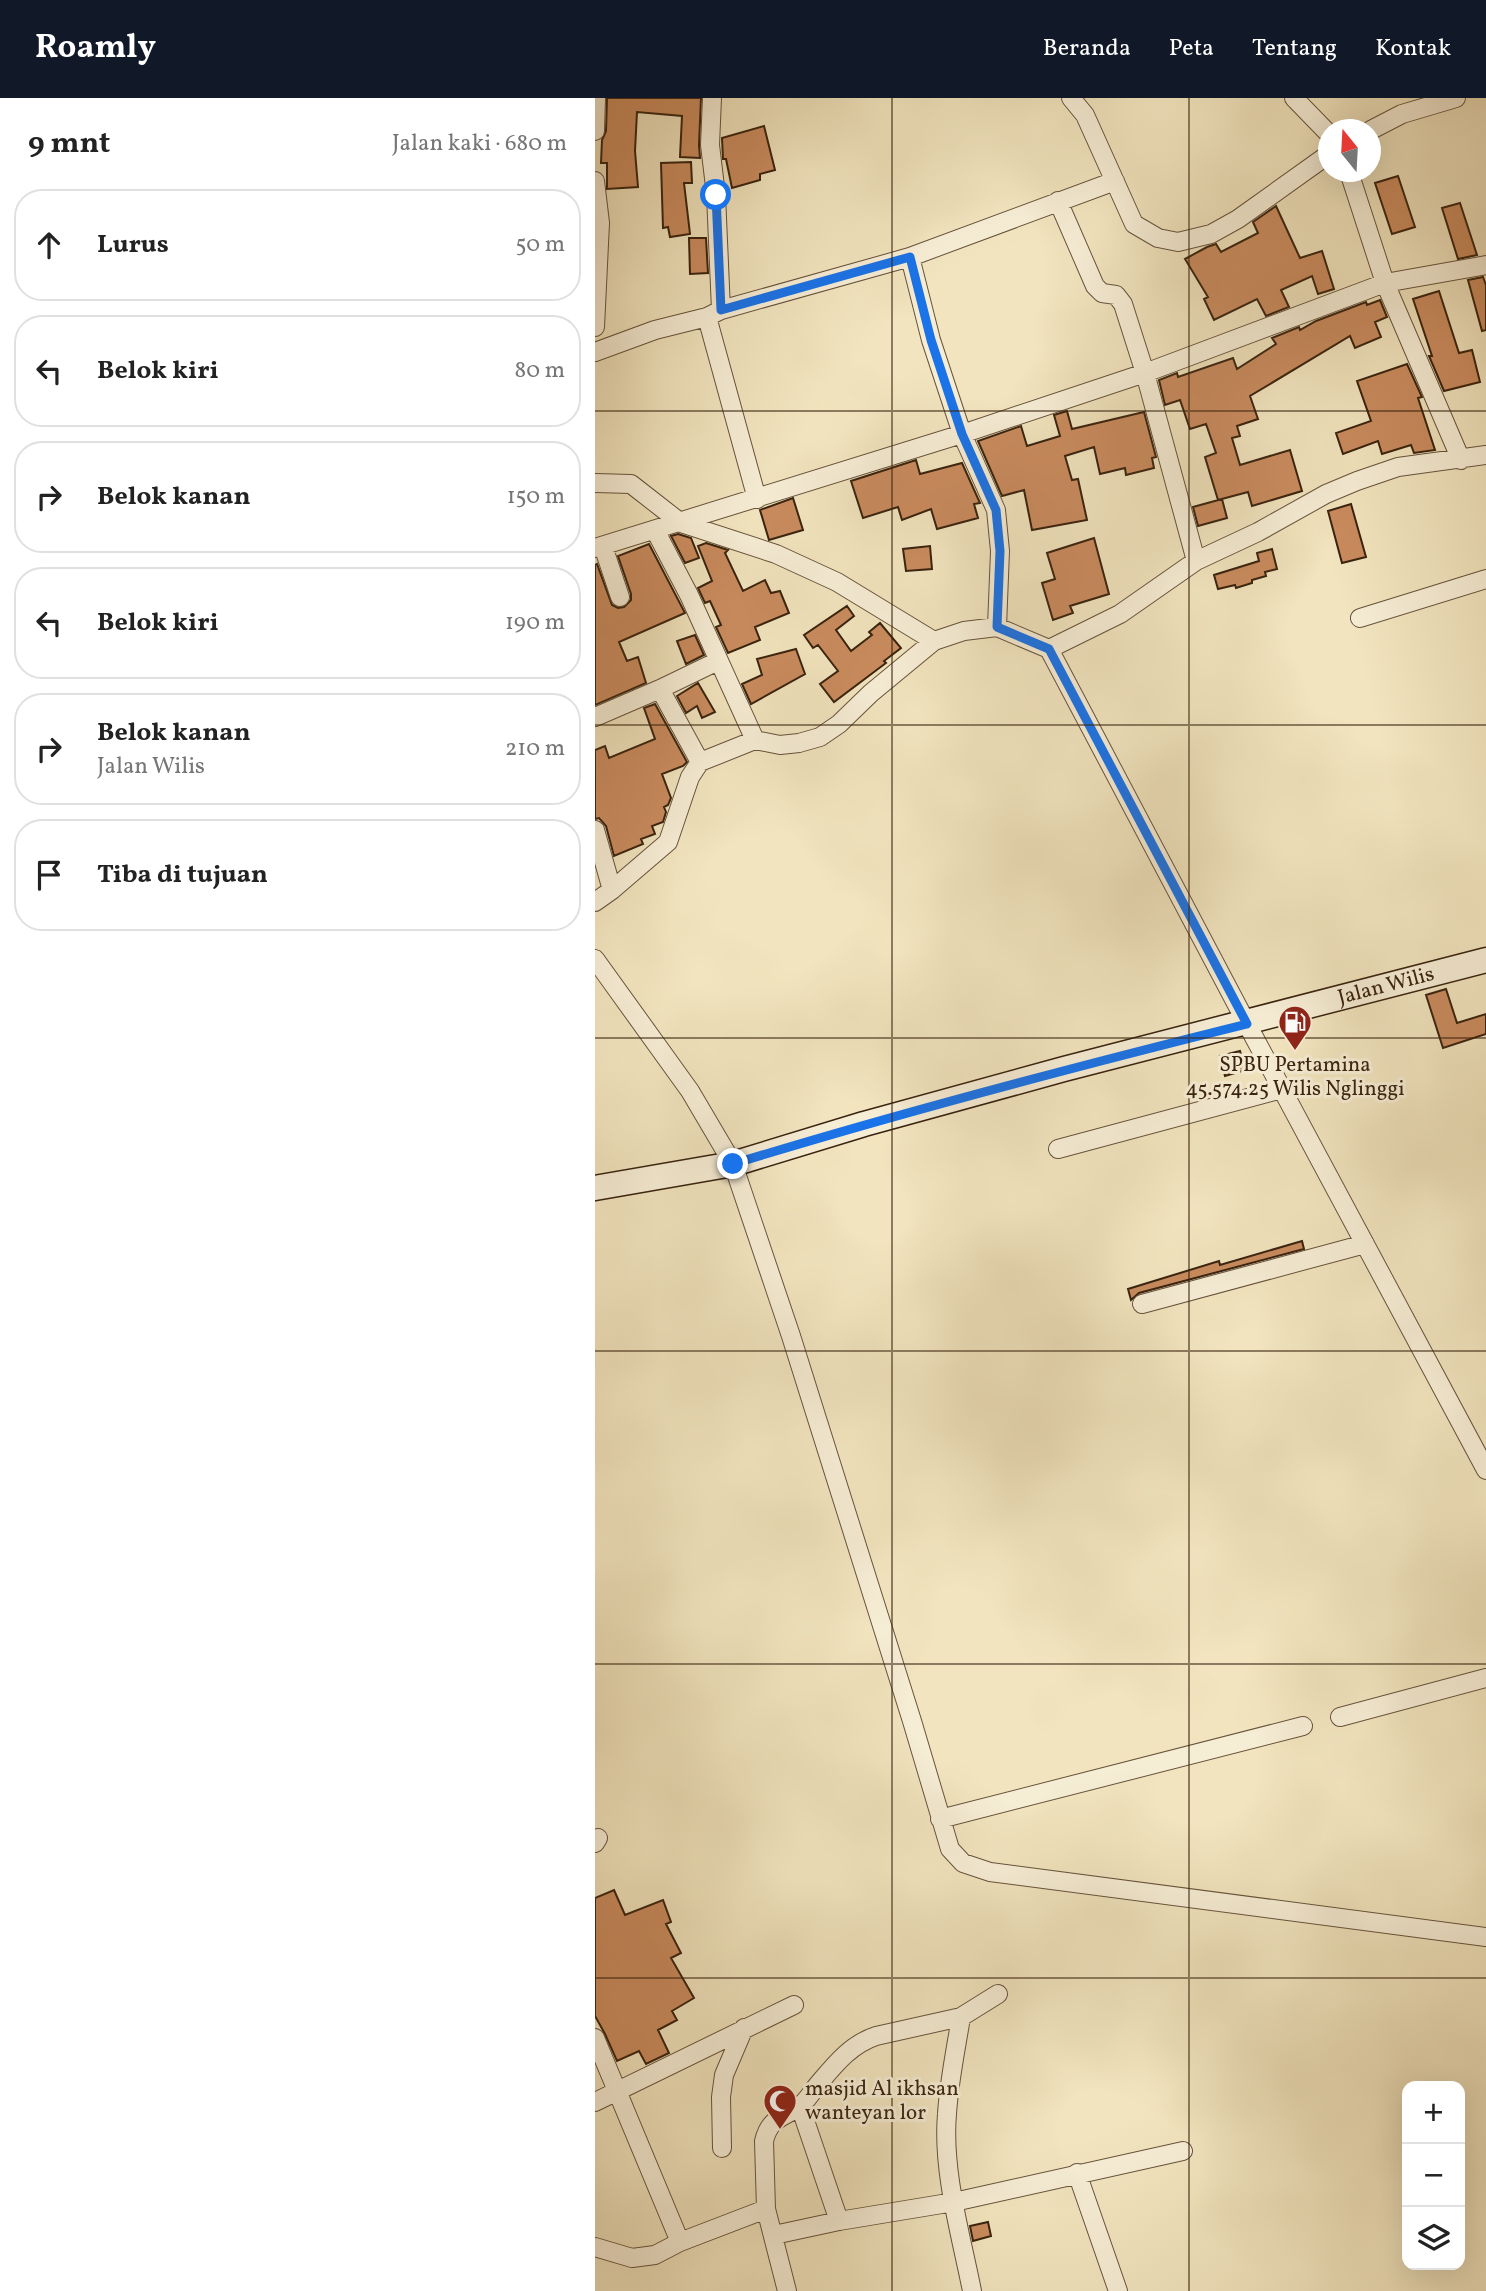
<!DOCTYPE html>
<html lang="id">
<head>
<meta charset="utf-8">
<style>
	body { margin:0; font-family:Vollkorn,serif; background:#f2f2f2; color:#222 }
	.controls { position:absolute; right:21px; bottom:21px; display:grid; overflow:hidden; border-radius:14px; box-shadow:0 7px 28px #0002 }
	.controls button { width:63px; height:63px; display:grid; place-items:center; padding:0; border:0; border-bottom:2px solid #e0e0e0; background:#fff; color:#222; font:35px sans-serif }
	.compass { position:absolute; left:723px; top:21px; width:63px; height:63px; border-radius:50%; background:#fff; box-shadow:0 7px 28px #0002; rotate:342deg }
	.stop { position:absolute; width:21px; height:21px; margin:-16px; border:5px solid #1a73e8; border-radius:50%; background:#fff }
	.stop.end { background:#1a73e8; border-color:#fff; box-shadow:0 2px 7px #0008 }
	.list { margin:0; padding:0; list-style:none }
	h2 { display:flex; justify-content:space-between; align-items:center; height:91px; margin:0; padding:0 28px; font-size:30px }
	h2 small { font-size:23px; font-weight:400; color:#767676 }
	.list li { display:grid; grid-template-columns:46px 1fr auto; gap:21px; align-items:center; box-sizing:border-box; height:112px; margin:0 14px 14px; padding:0 14px; border:2px solid #e0e0e0; border-radius:28px }
	.list b { display:block; font-size:26px; white-space:nowrap }
	.list p { margin:0; font-size:23px; white-space:nowrap; color:#767676 }
	.list em { font-size:23px; font-style:normal; color:#767676 }
	.icon { flex:none; width:38px; height:38px; fill:none; stroke:currentColor; stroke-width:2; stroke-linecap:round; stroke-linejoin:round }
	.map { position:relative; flex:none; width:891px; height:2193px; overflow:hidden }
	header { display:flex; align-items:center; gap:42px; box-sizing:border-box; height:98px; padding:0 35px; background:#111827; color:#fff }
	header strong { font-size:33px }
	nav { display:flex; gap:38px; margin-inline-start:auto; font-size:24px }
	main { display:flex }
	aside { flex:1; background:#fff }
	.map>svg:first-child { display:block }
	.building { fill:#c98b5e; stroke:#39230f; stroke-width:2 }
	.lines { fill:none; stroke-linecap:round; stroke-linejoin:round }
	.street-casing { stroke:#67533b; stroke-width:20 }
	.secondary-casing { stroke:#39230f; stroke-width:27 }
	.street { stroke:#f6edd5; stroke-width:18 }
	.secondary { stroke:#f6edd5; stroke-width:24 }
	.route { stroke:#1a73e8; stroke-width:9 }
	.grid { fill:none; stroke:#39230f; stroke-width:2; stroke-opacity:0.55 }
	.labels { text-anchor:middle; dominant-baseline:central; stroke-width:6; stroke-linejoin:round; paint-order:stroke }
	.street-label { font-size:21px; fill:#39230f; stroke:#f6edd5 }
	.poi-label { font-size:21px; fill:#39230f; stroke:#f6edd5 }
</style>
</head>
<body>
<header>
<strong>Roamly</strong>
<nav><a>Beranda</a><a>Peta</a><a>Tentang</a><a>Kontak</a></nav>
</header>
<main>
<aside>
<h2>9 mnt<small>Jalan kaki · 680 m</small></h2>
<ul class="list">
<li><svg class="icon" aria-label="ahead" viewBox="0 0 24 24"><path d="M12 20V5M6 11l6-6 6 6"/></svg><div><b>Lurus</b></div><em>50 m</em></li>
<li><svg class="icon" aria-label="left" viewBox="0 0 24 24"><path d="M17 20v-9H6M10 6l-5 5 5 5"/></svg><div><b>Belok kiri</b></div><em>80 m</em></li>
<li><svg class="icon" aria-label="right" viewBox="0 0 24 24"><path d="M7 20v-9h11M14 6l5 5-5 5"/></svg><div><b>Belok kanan</b></div><em>150 m</em></li>
<li><svg class="icon" aria-label="left" viewBox="0 0 24 24"><path d="M17 20v-9H6M10 6l-5 5 5 5"/></svg><div><b>Belok kiri</b></div><em>190 m</em></li>
<li><svg class="icon" aria-label="right" viewBox="0 0 24 24"><path d="M7 20v-9h11M14 6l5 5-5 5"/></svg><div><b>Belok kanan</b><p>Jalan Wilis</p></div><em>210 m</em></li>
<li><svg class="icon" aria-label="arrive" viewBox="0 0 24 24"><path d="M6 21V4h12l-3 4 3 4H6"/></svg><div><b>Tiba di tujuan</b></div></li>
</ul>
</aside>
<div class="map">
<svg width="891" height="2193" viewBox="0 0 891 2193">
	<rect width="100%" height="100%" fill="#f1e4be"/>
	<filter id="stains"><feTurbulence type="fractalNoise" baseFrequency=".00286" numOctaves="4"/><feColorMatrix values="0 0 0 0 .2 0 0 0 0 .09 0 0 0 0 .02 0 0 0 .5 -.17"/></filter>
	<radialGradient id="worn" r=".72"><stop offset=".6" stop-color="#630" stop-opacity="0"/><stop offset="1" stop-color="#630" stop-opacity=".3"/></radialGradient>
	<path class="building" d="M12 0H106L104 47 105 60 85 59 87 18 42 14 40 53 43 89 12 91V65H6L7 42 11 33Z
		M169 28 180 72 165 76V82L137 90 131 61H128L127 40Z
		M96 64 97 85H89L95 136 75 139 73 129 68 130 66 65Z
		M803 78 820 129 797 136 780 85Z
		M865 105 882 157 863 161 847 110Z
		M681 108 705 160 727 153 739 191 723 196 717 178 686 192 694 209 671 218 662 201 619 222 609 201 613 199 590 161 612 149 621 146 626 154 663 135 658 124Z
		M94 140H111L113 175 95 176Z
		M888 179 891 187V232L887 233 873 182Z
		M844 193 864 255 877 252 885 284 849 293 834 258H837L818 201Z
		M785 202 792 219 780 224 786 239 760 250 755 238 655 298 663 321 642 328 645 338 637 340 645 367 695 352 707 393 657 408 653 394 623 402 610 359 621 355 611 326 595 331 585 302 570 307 564 282 582 275 583 279 638 260 642 271 681 246 677 240 704 229 705 232 721 223 771 204 772 207Z
		M812 266 827 299 823 300 840 352 819 355 816 347 787 356 783 343 748 356 741 335 776 323 762 283Z
		M472 313 477 331 549 314 561 359 557 360 559 370 531 377 530 370 505 376 499 349 470 358 477 382 483 381 492 422 437 432 429 392 407 398 383 343 426 328 432 348 465 338 459 317Z
		M321 362 325 376 367 365 385 405 379 406 383 420 342 431 336 411 307 422 303 409 268 420 256 383Z
		M198 400 208 432 174 442 165 412Z
		M627 401 632 420 603 428 598 409Z
		M756 406 771 459 747 465 733 413Z
		M83 436 96 440 104 460 90 465 76 438Z
		M499 440 514 496 475 508 478 515 458 522 447 485 460 481 452 455Z
		M111 445 133 452 130 455 148 493 170 482 176 495 185 493 194 515 160 529 165 542 133 555 121 529 126 527 115 503 110 505 103 490 117 483 103 448Z
		M54 446 90 515 24 544 32 563 43 559 51 585 0 607V467L2 466 17 507 23 510 29 509 36 502V496L23 458Z
		M335 448 337 471 311 473 308 451Z
		M677 451 682 471 670 474 671 478 657 482V485L641 490 640 487 623 491 619 477 664 463 662 455Z
		M252 508 259 518 241 532 256 553 277 537 274 534 285 525 306 550 289 563 291 565 239 604 225 586 243 573 223 547 218 550 209 537Z
		M100 537 109 557 91 566 82 543Z
		M201 551 210 576 156 606 147 586 167 577 162 561Z
		M103 585 120 614 107 620 102 608 91 615 82 598Z
		M60 606 92 664 88 668 67 676 76 700 73 707 69 709 71 714 68 724 57 728 60 736 46 741 48 746 19 758 11 728 4 720 0 721V652L10 648 14 660 60 641 49 610Z
		M851 891 862 925 891 916V936L848 950 831 897Z
		M645 953 650 972 630 978 625 958Z
		M707 1143 709 1151 544 1195 536 1202 533 1191 624 1163 625 1167Z
		M19 1792 30 1817 68 1802 76 1824 71 1826 86 1855 76 1860 99 1900 77 1913 82 1922 63 1932 74 1955 51 1966 44 1953 22 1963 10 1936 0 1918V1800Z
		M393 2124 396 2138 378 2143 375 2128Z"/>
	<g class="lines">
		<defs>
			<path id="street" d="M117 0 115 47 121 97 126 212
				M476 0 490 17 539 126 563 140 583 144 616 136 643 121 734 56
				M699 0 734 36
				M776 32 807 16 861 0
				M0 33 1 0
				M754 74 790 185 866 362
				M0 83 5 125 0 229
				M463 103 500 188 507 195 521 197 528 206 550 275 601 463
				M315 159 336 242 367 336 401 412 405 453 402 529
				M112 219 162 401
				M0 254 60 232 112 219 126 212 315 159 520 83
				M0 385 36 386 86 425 181 456 242 484 339 543
				M60 432 94 497 160 642
				M8 448 25 499
				M0 450 367 336 550 275 790 185 891 167
				M765 520 891 481
				M454 551 652 926 891 1372
				M65 591 105 664
				M0 619 65 591 123 563
				M0 732 17 792
				M0 804 17 792 73 744 95 679 105 664 160 642 185 647 204 645 225 639 244 626 276 595 339 543 369 533 402 529 454 551 525 516 601 463 663 434 731 396 762 383 803 369 891 357
				M0 861 95 993 138 1066 196 1238 317 1623 355 1751 368 1765 395 1774 891 1839
				M463 1051 687 991
				M547 1206 770 1146
				M745 1619 891 1580
				M345 1721 708 1628
				M0 1745 3 1740
				M0 1940 85 2144
				M0 2004 199 1907
				M205 2008 244 2123
				M127 2050 126 1999 129 1977 149 1930
				M482 2075 523 2193
				M179 2137 244 2123 359 2104 588 2053
				M0 2149 37 2160 60 2157 85 2144 171 2111
				M192 2193 171 2111 169 2043C175 2018 190 2020 206 2007 212 2002 216 1996 220 1990 238 1969 254 1947 281 1938L366 1919
				M377 2193C366 2137 347 2073 352 2016 354 1983 361 1951 366 1919L403 1896"/>
			<g id="secondary">
				<path id="s1" d="M0 1090 138 1066 269 1026 469 971 891 862"/>
			</g>
		</defs>
		<use href="#street" class="street-casing"/>
		<use href="#secondary" class="secondary-casing"/>
		<use href="#street" class="street"/>
		<use href="#secondary" class="secondary"/>
	</g>
	<g class="lines">
		<path class="route" d="M121 97 126 212 315 159 336 242 367 336 401 412 405 453 402 529 454 551 652 926C479 969 307 1014 138 1066"/>
	</g>
	<path class="grid" d="M297 0V2193M594 0V2193M0 313H891M0 627H891M0 940H891M0 1253H891M0 1566H891M0 1880H891"/>
	<defs>
		<symbol id="fuel-pin" viewBox="-11 -11 22 30"><path d="M0 17L-7.5 6A9.5 9.5 0 1 1 7.5 6Z" fill="#8f2418" stroke="#f6edd5"/><path d="M-5.5-6h7V0h2V4h1.3V-2.5L3-4.5l.8-.8L6-3V5H2.5V1h-1V6h-7ZM-4.2-4.7v3.2H.2V-4.7Z" fill="#fff"/></symbol>
		<symbol id="mosque-pin" viewBox="-11 -11 22 30"><path d="M0 17L-7.5 6A9.5 9.5 0 1 1 7.5 6Z" fill="#8f2418" stroke="#f6edd5"/><path d="M3.5-4.9A6 6 0 1 0 3.5 4.9A5 5 0 1 1 3.5-4.9Z" fill="#fff"/></symbol>
	</defs>
	<g fill-rule="evenodd">
		<use href="#fuel-pin" x="681" y="905" width="38" height="52"/>
		<use href="#mosque-pin" x="166" y="1984" width="38" height="52"/>
	</g>
	<g class="labels">
		<g class="street-label">
			<text stroke="none"><textPath href="#s1" startOffset="817">Jalan Wilis</textPath></text>
		</g>
		<g class="poi-label">
			<text x="700" y="967">SPBU Pertamina<tspan x="700" dy="24">45.574.25 Wilis Nglinggi</tspan></text>
			<text x="210" y="1991" text-anchor="start">masjid Al ikhsan<tspan x="210" dy="24">wanteyan lor</tspan></text>
		</g>
	</g>
	<rect width="100%" height="100%" filter="url(#stains)"/>
	<rect width="100%" height="100%" fill="url(#worn)"/>
</svg>
<div class="controls">
<button>+</button>
<button>−</button>
<button><svg class="icon" aria-label="layers" viewBox="0 0 24 24"><path d="M12 4l9 5-9 5-9-5zM3 14l9 5 9-5"/></svg></button>
</div>
<svg class="compass" viewBox="-18 -18 36 36"><path d="M0-13l5 13h-10z" fill="#e53935"/><path d="M0 13l5-13h-10z" fill="#767676"/></svg>
<div class="stop" style="left:121px;top:97px"></div>
<div class="stop end" style="left:138px;top:1066px"></div>
</div>
</main>
</body>
</html>
